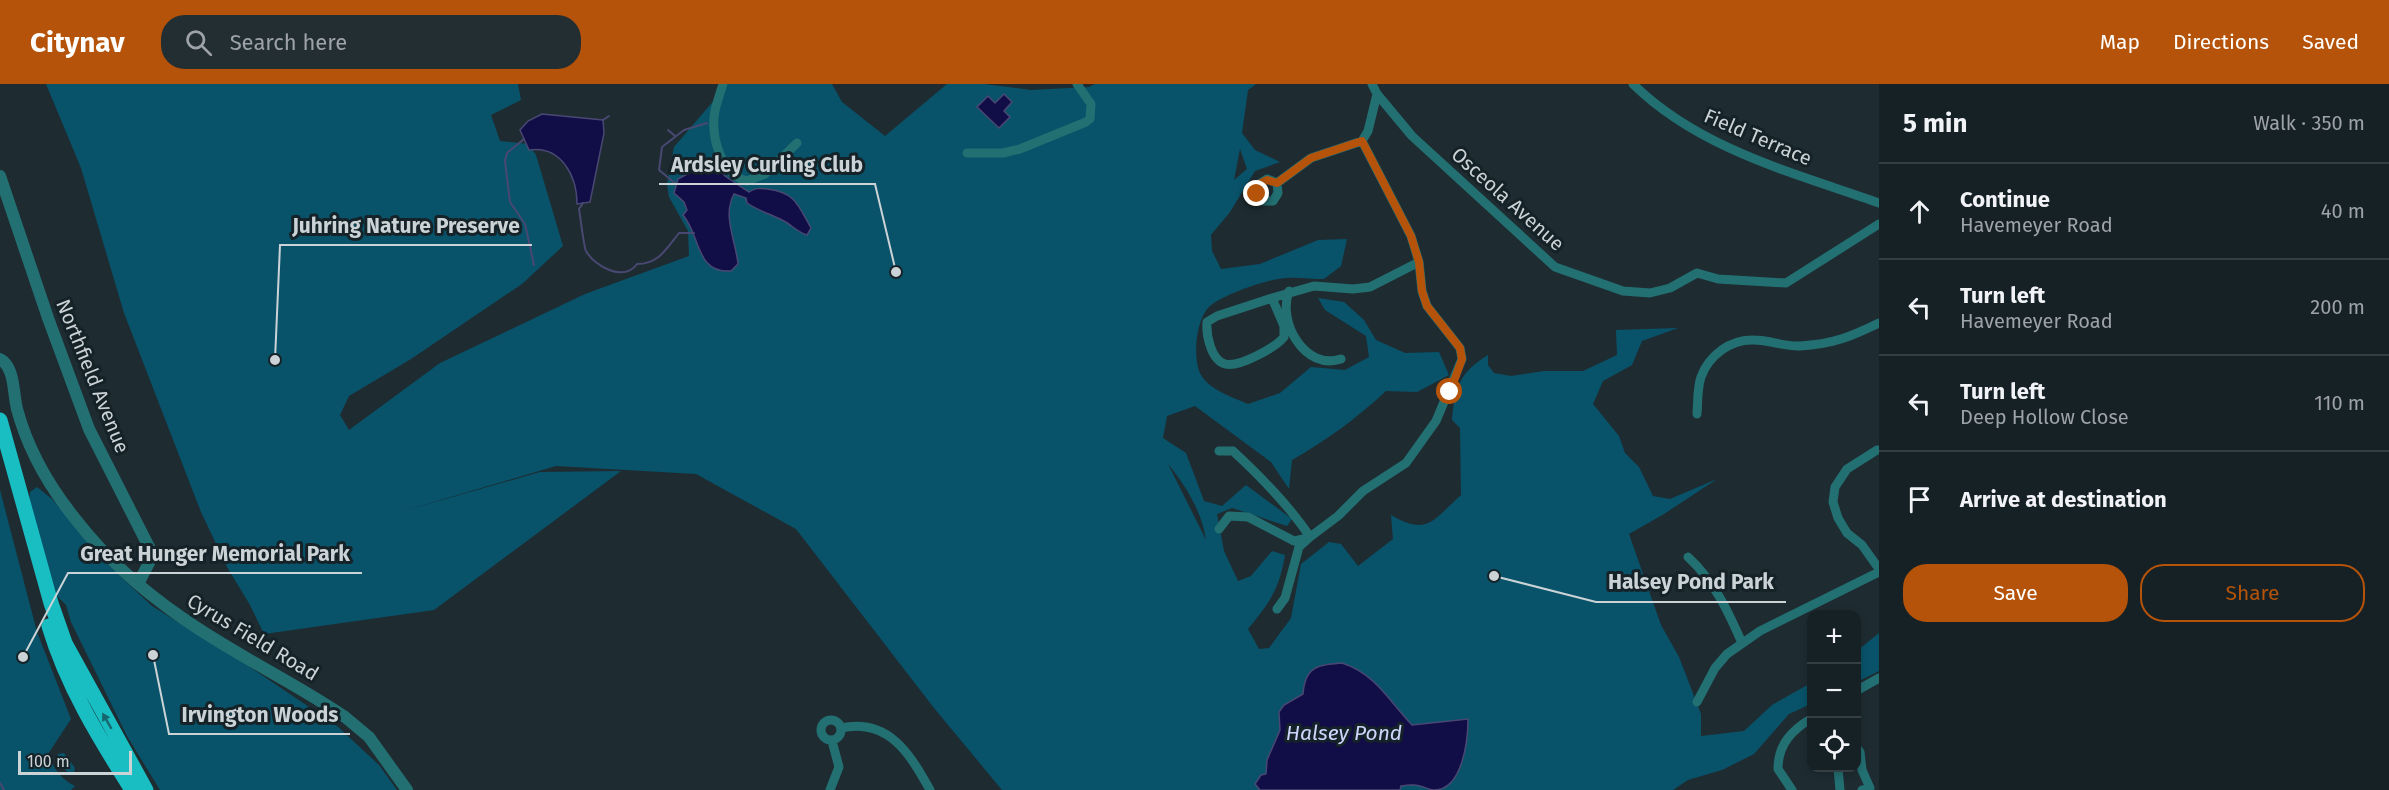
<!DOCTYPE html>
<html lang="en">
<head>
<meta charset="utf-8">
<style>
	body { margin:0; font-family:"Fira Sans",sans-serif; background:#232e32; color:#f1f3f6 }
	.controls { position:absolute; right:18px; bottom:18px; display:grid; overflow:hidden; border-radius:12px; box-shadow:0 3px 9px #0003 }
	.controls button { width:54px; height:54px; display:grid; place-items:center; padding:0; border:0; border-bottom:2px solid #353e43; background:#162126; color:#f1f3f6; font:30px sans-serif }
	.scale { position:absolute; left:18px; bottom:15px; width:114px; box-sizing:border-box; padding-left:6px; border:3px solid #cbd3d7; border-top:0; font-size:16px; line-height:21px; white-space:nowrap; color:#cbd3d7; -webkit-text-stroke:4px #152228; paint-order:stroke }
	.stop { position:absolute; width:18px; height:18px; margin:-14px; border:4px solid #b45309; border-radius:50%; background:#fff }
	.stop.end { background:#b45309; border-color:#fff; box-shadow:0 2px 6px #0008 }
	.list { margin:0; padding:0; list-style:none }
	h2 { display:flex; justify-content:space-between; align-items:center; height:78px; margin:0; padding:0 24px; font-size:26px }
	h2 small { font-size:20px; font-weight:400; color:#9ea3a7 }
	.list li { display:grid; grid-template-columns:39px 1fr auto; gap:18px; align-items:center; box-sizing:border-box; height:96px; padding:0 24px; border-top:2px solid #353e43 }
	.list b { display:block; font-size:22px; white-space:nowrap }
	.list p { margin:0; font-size:20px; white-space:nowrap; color:#9ea3a7 }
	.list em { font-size:20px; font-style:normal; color:#9ea3a7 }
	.actions { display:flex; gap:12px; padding:18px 24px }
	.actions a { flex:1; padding:14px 0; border:2px solid #b45309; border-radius:24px; text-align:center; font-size:21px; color:#b45309 }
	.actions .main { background:#b45309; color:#fff }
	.icon { flex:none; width:33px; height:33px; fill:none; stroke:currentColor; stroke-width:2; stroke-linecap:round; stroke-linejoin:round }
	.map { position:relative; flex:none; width:1879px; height:706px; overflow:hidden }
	header { display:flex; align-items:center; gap:36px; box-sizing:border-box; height:84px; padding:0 30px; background:#b45309; color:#fff }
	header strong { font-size:28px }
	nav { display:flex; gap:33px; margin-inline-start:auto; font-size:21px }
	.search { width:420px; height:54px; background:#232e32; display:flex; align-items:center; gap:15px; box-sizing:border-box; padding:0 21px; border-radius:24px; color:#9ea3a7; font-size:22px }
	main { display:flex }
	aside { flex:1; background:#162126 }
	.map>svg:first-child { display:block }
	.green { fill:#08536a; fill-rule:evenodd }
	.water { fill:#110d47; stroke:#494872; stroke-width:1.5 }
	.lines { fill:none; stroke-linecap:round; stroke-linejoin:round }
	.stream { stroke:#494872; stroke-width:2 }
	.minor { stroke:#237073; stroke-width:9 }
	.tertiary { stroke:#237073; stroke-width:12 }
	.trunk { stroke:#19bec3; stroke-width:15 }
	.oneway { fill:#17686e }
	.route { stroke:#b45309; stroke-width:8 }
	.labels { text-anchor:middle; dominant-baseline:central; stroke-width:6; stroke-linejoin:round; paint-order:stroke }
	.street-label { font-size:20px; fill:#cbd3d7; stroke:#152228 }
	.water-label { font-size:21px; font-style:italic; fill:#cfd6fc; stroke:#152228 }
	.leader { fill:none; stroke:#cbd3d7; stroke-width:2 }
	.callout-dot { fill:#cbd3d7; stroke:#152228; stroke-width:2 }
	.callout-label { font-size:21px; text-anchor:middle; font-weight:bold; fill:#cbd3d7; stroke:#152228; stroke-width:6; stroke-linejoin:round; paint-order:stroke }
</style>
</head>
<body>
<header>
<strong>Citynav</strong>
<div class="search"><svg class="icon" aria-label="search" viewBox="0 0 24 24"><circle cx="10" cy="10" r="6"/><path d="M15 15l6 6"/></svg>Search here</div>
<nav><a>Map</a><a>Directions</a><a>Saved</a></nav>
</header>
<main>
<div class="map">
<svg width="1879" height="706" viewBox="0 0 1879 706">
	<rect width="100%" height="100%" fill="#1e2c32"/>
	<path class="green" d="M46 0H518L521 16 491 31 500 57 528 60 536 71 563 162 522 200 411 275 349 312 340 331 349 346 440 279 585 210 689 172 688 147 669 113 667 100 674 63 728 0H832L842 18 885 52 947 0H984L1031 6 1089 3 1095 0H1256L1248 6 1242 49 1255 66 1280 78 1255 87 1230 128 1211 151 1212 167 1221 185 1260 180 1318 156 1347 155 1341 182 1324 195C1310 195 1292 192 1278 195 1260 198 1225 210 1210 222 1196 234 1192 275 1201 291 1210 306 1232 313 1248 320L1280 309 1311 283 1345 286 1369 273 1366 252 1325 226 1318 214 1344 218 1364 236 1376 256 1405 269 1439 268 1449 291 1417 308 1386 307C1357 334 1327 356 1292 376L1289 405 1271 378 1195 322 1167 332 1163 354 1186 369 1204 417 1222 422 1246 401 1292 435 1287 442 1232 424 1217 430 1224 467 1238 497 1251 492 1272 467 1285 471C1279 506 1270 518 1248 545L1259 565 1269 564 1291 534 1301 480 1329 458 1341 460 1358 482 1393 455 1391 431C1428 453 1434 435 1461 411L1460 344 1452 336C1455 303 1459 289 1488 271V281L1494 289 1511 292 1544 287H1583L1617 271 1616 246 1678 244 1642 257 1632 281 1603 297 1593 320 1619 352 1625 369 1639 383 1653 412 1670 415 1717 395 1664 430 1629 450 1661 541 1679 573 1701 630V652L1744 647 1772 621 1811 599V620L1789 630 1754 670 1722 686 1688 696 1673 706H1002L934 624 796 445 696 390 556 382 400 428 540 388 621 387 434 526 264 550 250 521 227 483 201 428 124 229 81 84ZM1240 65 1247 85 1234 96ZM1168 380C1186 402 1202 428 1206 456Z
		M37 403 52 415 107 480 152 522 241 577 337 642 379 681 397 706H160L127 652 71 538 66 521 57 512 29 418 30 408Z
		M0 406 37 548 71 635 48 670C53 684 62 696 75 702L71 706H0Z
		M1879 549V587L1857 598V567Z
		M64 669 75 684 74 688 68 689 57 675 58 670Z"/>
	<path class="water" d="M1004 10 1012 18 1004 27 1010 33 999 44 977 23 988 12 995 19Z
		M542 30 603 36 604 49 590 118 577 120C577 92 561 61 529 66L520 46 528 37Z
		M711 77 725 92 749 108C755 104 759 104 767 105 795 108 798 121 811 144L807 151C797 148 792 141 782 136 770 130 759 127 747 119L746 114 734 110C722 132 736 157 738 180L731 187C695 189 701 152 683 131L687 126 684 118 674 109 678 95Z
		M1342 579C1376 590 1389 617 1412 641L1468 635C1468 655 1463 706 1434 706 1429 706 1425 703 1420 702 1414 700 1407 701 1401 702L1400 706H1260L1255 700 1261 691 1266 690 1267 676 1280 646 1279 628 1284 621 1303 610C1305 582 1318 581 1342 579Z"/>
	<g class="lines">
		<path class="stream" d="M603 36 609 32
			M668 46 675 52
			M524 55 507 69 505 77 510 118 525 140 534 181
			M676 100 659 86 662 63 684 46 707 39
			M583 119 579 125C580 130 584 164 586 167 595 183 624 198 637 180 659 180 667 164 679 149H694
			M0 699 4 706"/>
		<path class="minor" d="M723 0C720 10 715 22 714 33 712 56 722 91 747 97L765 90 797 59
			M1372 0 1377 10 1412 52 1555 183 1623 207 1650 209 1670 204 1697 189 1718 195 1786 199 1879 140
			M1633 0C1699 65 1794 89 1879 119
			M967 69H1003L1020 65 1086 38 1090 35 1091 20 1077 0
			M1277 99 1267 95 1257 101V110L1262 117H1273L1278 109 1277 99 1311 74 1362 57
			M1289 207C1277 238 1305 287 1341 275
			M1272 214 1284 242V253C1276 263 1239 284 1225 280 1211 276 1206 251 1207 238L1217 232Z
			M1272 214 1314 202 1353 205 1370 203 1419 178
			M1697 330C1698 318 1697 305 1701 293 1709 271 1731 255 1754 256 1770 256 1785 263 1800 262 1833 260 1850 253 1879 239
			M1877 366 1847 385 1835 403 1833 418 1838 434 1847 449 1862 461 1879 485
			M1219 367H1233C1261 393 1289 421 1310 453
			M1219 445 1229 432 1248 433 1294 457 1310 453
			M1688 473C1714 497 1728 527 1742 559
			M1277 525 1285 514 1299 463 1310 453 1338 432 1363 407 1406 379 1436 337 1462 275 1460 264 1427 222 1422 207 1419 178 1411 152 1362 57 1368 47 1377 10
			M1856 607 1879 594
			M1697 618 1715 584 1727 570 1760 547 1879 488
			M821 646a10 10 0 1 1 20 0a10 10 0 1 1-20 0Z
			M841 644C889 634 910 670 930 706
			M1856 663 1860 668 1862 686 1870 704 1862 706
			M1838 684 1840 706
			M830 706 839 683 832 657
			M1792 706 1778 685C1778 660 1792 646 1812 634"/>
		<path class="tertiary" d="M0 92 48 234 89 345 149 463 151 475 138 500
			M0 275C15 283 13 309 17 325 28 366 50 404 77 437 106 474 142 506 181 533 233 570 292 597 345 633L369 653 407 706"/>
		<path class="trunk" d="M0 336 51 519 65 559 146 706
			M49 542C67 602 99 654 132 706"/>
	</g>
	<defs><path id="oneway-solid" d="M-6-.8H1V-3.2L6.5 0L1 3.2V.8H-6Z" transform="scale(1.5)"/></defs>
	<use class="oneway" href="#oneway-solid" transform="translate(107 637) rotate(-120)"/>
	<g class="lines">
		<path class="route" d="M1257 110V101L1267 96 1277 99 1311 74 1362 57 1411 152 1419 178 1422 207 1427 222 1460 264 1462 275 1450 308"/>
	</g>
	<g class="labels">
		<g class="street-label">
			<text transform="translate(1758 53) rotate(23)">Field Terrace</text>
			<text transform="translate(1508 115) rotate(42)">Osceola Avenue</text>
			<text transform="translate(93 292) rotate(68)">Northfield Avenue</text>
			<text transform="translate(253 553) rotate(31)">Cyrus Field Road</text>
		</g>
		<g class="water-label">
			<text x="1344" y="649">Halsey Pond</text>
		</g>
	</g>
	<path class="leader" d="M896 188L875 100H659M275 276L280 161H532M23 573L68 489H362M1494 492L1596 518H1786M153 571L169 650H350"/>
	<g class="callout-dot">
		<circle cx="896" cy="188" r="6"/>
		<circle cx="275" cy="276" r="6"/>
		<circle cx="23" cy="573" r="6"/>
		<circle cx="1494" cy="492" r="6"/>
		<circle cx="153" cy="571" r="6"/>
	</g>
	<g class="callout-label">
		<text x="767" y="88">Ardsley Curling Club</text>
		<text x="406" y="149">Juhring Nature Preserve</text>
		<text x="215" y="477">Great Hunger Memorial Park</text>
		<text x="1691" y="505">Halsey Pond Park</text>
		<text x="260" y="638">Irvington Woods</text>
	</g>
</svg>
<div class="controls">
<button>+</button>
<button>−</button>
<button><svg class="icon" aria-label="locate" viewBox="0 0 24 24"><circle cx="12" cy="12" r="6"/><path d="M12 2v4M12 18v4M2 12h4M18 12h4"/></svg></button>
</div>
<div class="scale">100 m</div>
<div class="stop" style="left:1450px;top:308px"></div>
<div class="stop end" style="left:1257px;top:110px"></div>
</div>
<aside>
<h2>5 min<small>Walk · 350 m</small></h2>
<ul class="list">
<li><svg class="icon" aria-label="ahead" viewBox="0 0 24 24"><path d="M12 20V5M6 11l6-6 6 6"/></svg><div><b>Continue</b><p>Havemeyer Road</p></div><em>40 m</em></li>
<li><svg class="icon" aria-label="left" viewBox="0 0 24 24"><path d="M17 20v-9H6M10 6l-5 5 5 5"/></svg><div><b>Turn left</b><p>Havemeyer Road</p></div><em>200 m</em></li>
<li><svg class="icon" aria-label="left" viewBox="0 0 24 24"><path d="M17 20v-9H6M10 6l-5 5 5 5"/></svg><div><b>Turn left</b><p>Deep Hollow Close</p></div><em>110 m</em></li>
<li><svg class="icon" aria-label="arrive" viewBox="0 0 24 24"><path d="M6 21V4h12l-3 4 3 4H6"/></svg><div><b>Arrive at destination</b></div></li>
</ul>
<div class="actions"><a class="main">Save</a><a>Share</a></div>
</aside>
</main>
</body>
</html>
